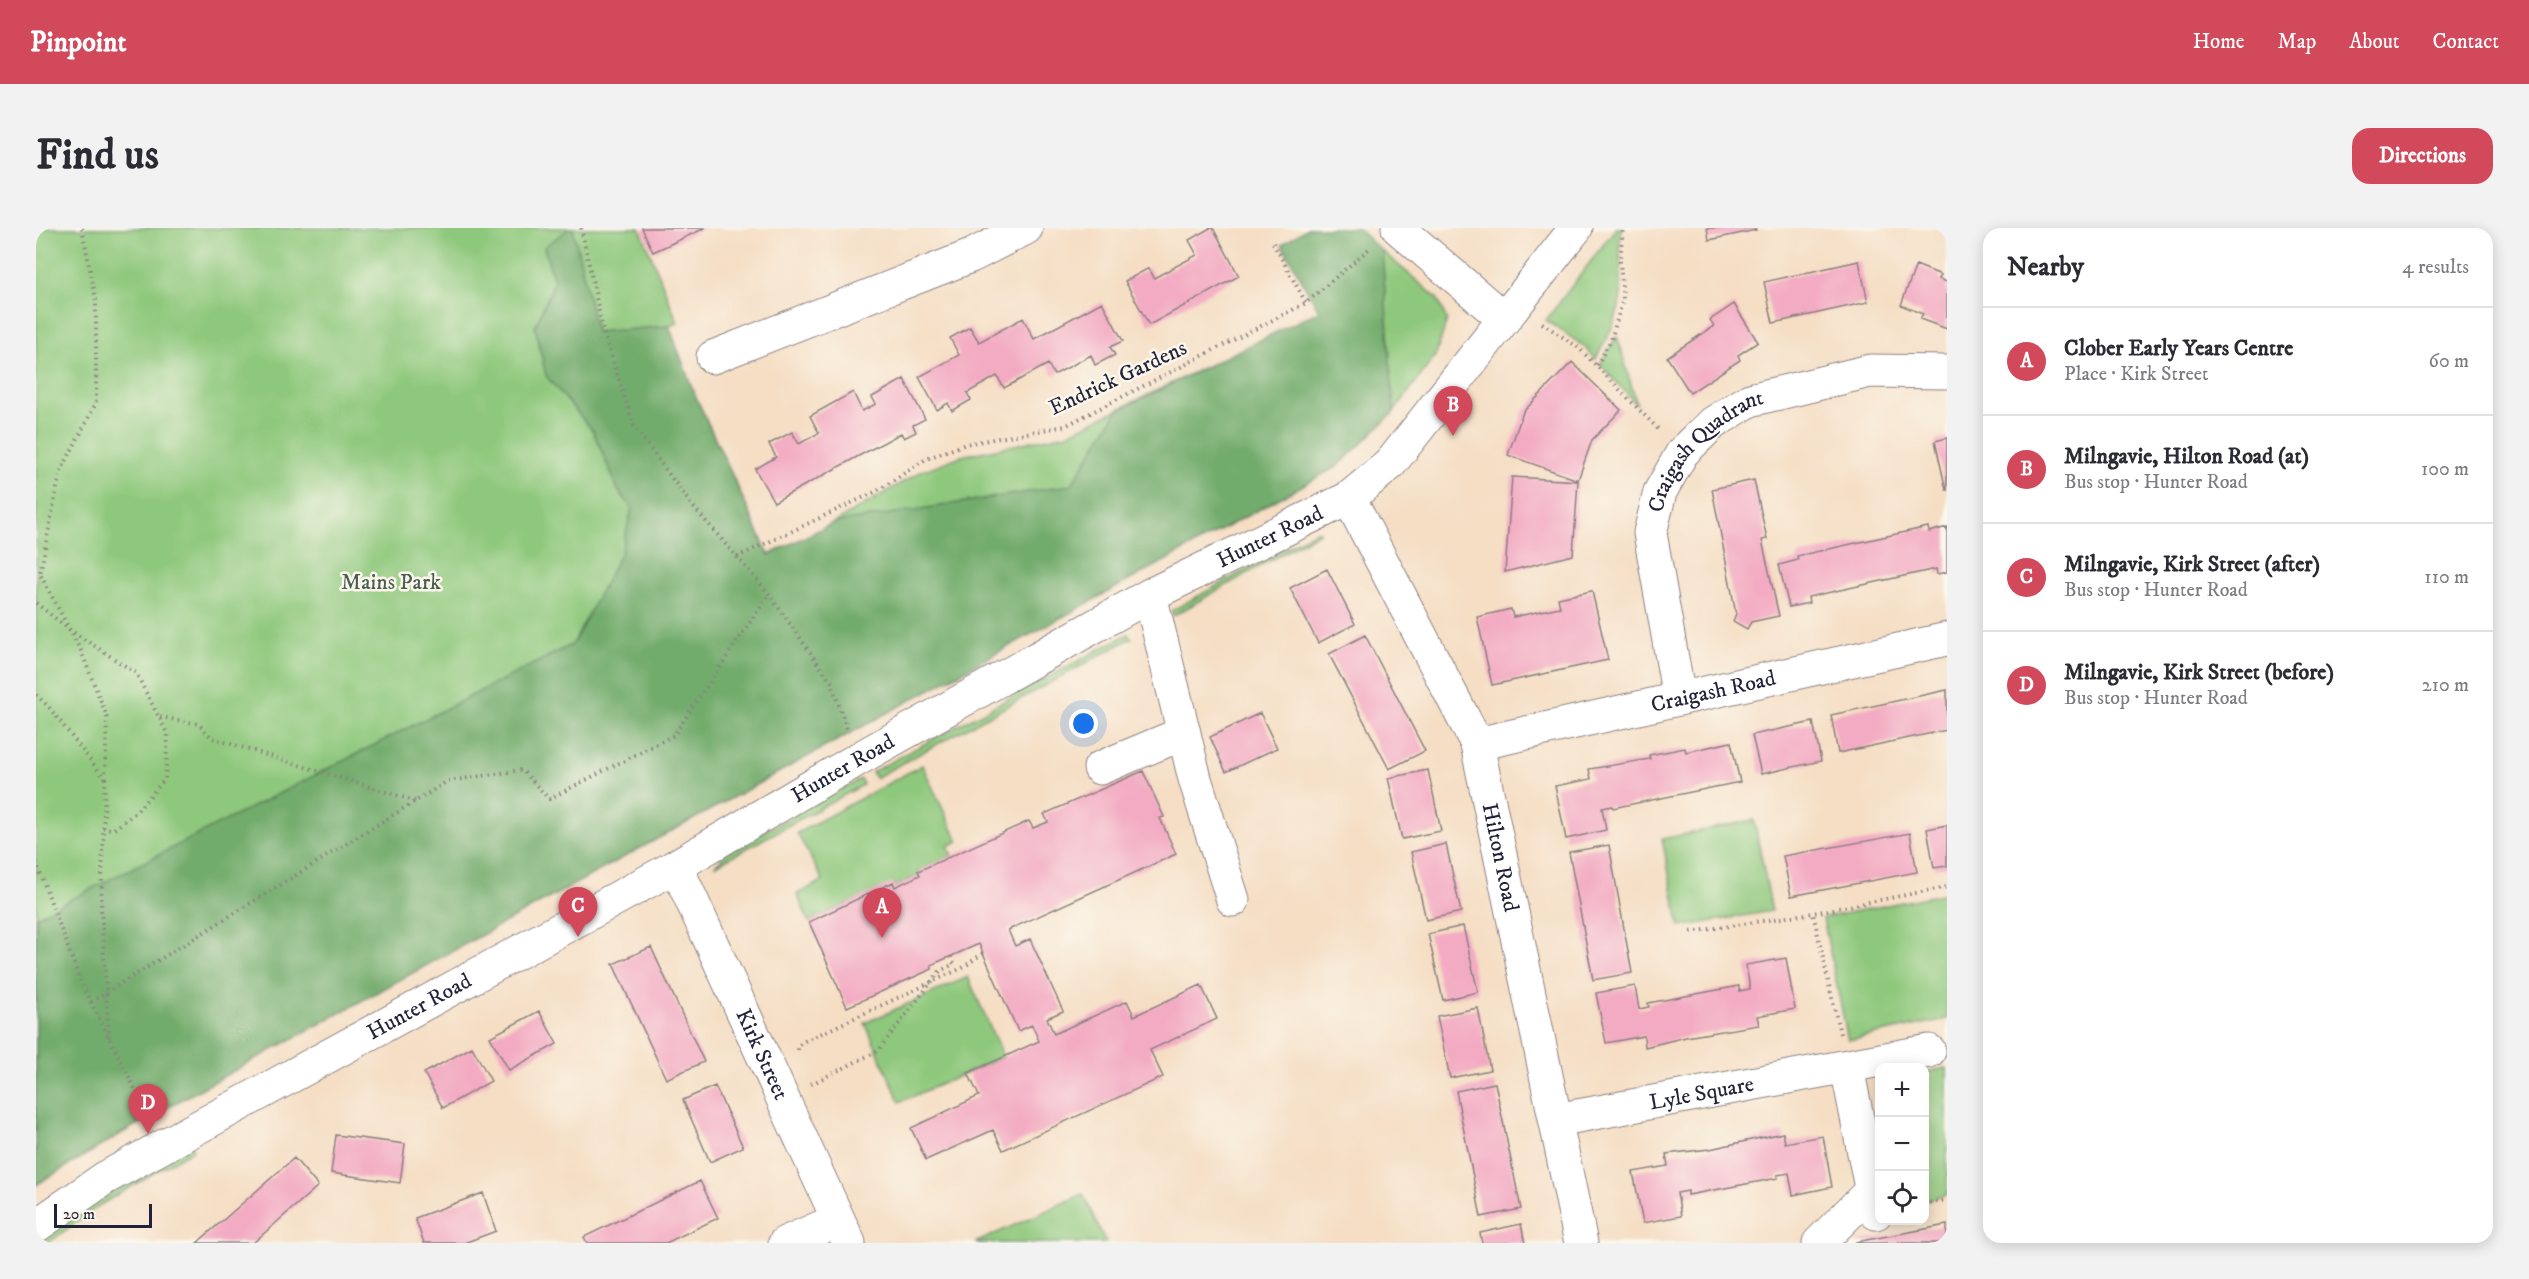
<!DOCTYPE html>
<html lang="en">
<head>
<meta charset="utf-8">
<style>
	body { margin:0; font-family:"IM FELL DW Pica",serif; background:#f2f2f3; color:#2b2b33 }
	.controls { position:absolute; right:18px; bottom:18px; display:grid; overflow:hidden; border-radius:12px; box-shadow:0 3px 15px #0003 }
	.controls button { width:54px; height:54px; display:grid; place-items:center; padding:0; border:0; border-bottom:2px solid #e1e1e2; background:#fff; color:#2b2b33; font:30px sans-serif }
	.scale { position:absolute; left:18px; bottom:15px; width:98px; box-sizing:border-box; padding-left:6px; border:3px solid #22223b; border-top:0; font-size:16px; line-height:21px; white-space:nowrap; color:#22223b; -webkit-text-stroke:4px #fbf7ec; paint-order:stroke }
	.you { position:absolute; left:1048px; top:496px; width:21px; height:21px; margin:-15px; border:4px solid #fff; border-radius:50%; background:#1a73e8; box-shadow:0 0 0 9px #1a73e833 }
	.badge { display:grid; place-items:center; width:39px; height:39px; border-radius:50%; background:#d1495b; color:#fff; font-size:20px; font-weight:700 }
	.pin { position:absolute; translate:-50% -50px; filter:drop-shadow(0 2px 3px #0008) }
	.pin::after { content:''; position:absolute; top:32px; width:21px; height:18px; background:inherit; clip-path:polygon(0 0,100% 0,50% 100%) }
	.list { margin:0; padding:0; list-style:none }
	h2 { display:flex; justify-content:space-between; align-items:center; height:78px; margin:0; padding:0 24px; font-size:26px }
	h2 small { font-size:20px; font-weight:400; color:#7c7c81 }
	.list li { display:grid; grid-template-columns:39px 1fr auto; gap:18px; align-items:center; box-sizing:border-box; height:108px; padding:0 24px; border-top:2px solid #e1e1e2 }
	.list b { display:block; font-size:22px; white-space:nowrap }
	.list p { margin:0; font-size:20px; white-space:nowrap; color:#7c7c81 }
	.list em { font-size:20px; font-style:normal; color:#7c7c81 }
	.icon { flex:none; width:33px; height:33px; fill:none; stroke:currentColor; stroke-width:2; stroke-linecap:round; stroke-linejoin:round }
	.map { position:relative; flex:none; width:1911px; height:1015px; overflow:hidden; border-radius:18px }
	header { display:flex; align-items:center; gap:36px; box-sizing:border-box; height:84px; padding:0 30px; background:#d1495b; color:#fff }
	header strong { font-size:28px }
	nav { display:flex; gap:33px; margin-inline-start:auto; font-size:21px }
	.intro { display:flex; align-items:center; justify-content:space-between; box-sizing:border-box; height:144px; padding:0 36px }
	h1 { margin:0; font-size:42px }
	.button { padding:15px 27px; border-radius:18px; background:#d1495b; color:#fff; font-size:21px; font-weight:700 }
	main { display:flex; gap:36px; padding:0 36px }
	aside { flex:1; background:#fff; border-radius:18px; box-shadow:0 3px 15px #0003 }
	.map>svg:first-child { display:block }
	.green { fill:#8ec87c; stroke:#58755c; stroke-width:1.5 }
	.forest { fill:#72ac6c; stroke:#4a6754; stroke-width:1.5 }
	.building { fill:#f3abc3 }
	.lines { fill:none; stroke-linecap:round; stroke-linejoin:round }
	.minor-casing { stroke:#8c8080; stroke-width:35 }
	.path { stroke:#8c8080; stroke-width:4; stroke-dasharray:1.5 4.5; stroke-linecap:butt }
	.minor { stroke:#fff; stroke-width:33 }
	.labels { text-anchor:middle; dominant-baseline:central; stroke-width:5; stroke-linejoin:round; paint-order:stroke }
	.street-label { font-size:22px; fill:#22223b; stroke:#fbf7ec }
	.park-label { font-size:22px; fill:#485c52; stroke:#fbf7ec }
</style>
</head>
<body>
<header>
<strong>Pinpoint</strong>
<nav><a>Home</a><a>Map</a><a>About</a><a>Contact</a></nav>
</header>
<div class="intro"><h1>Find us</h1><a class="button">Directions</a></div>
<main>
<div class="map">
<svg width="1911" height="1015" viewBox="0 0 1911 1015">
	<rect width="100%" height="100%" fill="#fbf7ec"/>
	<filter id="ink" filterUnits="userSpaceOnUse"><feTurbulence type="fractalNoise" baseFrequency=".0167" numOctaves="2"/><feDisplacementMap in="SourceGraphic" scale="12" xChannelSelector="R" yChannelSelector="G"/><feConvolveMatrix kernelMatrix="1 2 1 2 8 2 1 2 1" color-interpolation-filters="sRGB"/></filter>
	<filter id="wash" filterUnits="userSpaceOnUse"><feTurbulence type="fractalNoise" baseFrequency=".008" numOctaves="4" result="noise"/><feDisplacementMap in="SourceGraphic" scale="24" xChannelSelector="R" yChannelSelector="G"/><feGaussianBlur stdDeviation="1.35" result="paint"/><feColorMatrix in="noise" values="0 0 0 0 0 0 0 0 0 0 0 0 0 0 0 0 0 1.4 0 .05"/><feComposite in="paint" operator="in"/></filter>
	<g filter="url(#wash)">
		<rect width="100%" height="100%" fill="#f5dec4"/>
		<path class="green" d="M0 0H604L642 95 633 98 658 165 733 327 797 295 886 243 925 228 1031 206 1284 83 1346 23 1401 70 1411 92 1400 127 1358 184 1302 238 108 892 0 957Z
			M1580 0H1585C1582 23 1586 44 1585 66 1583 90 1570 112 1559 132L1549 119 1510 92Z
			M1581 108 1601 177 1564 136Z
			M1282 302 1284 304 1137 388 1135 383Z
			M1092 406 1096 410 839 550 836 544Z
			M886 537 922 613 912 618 916 628 882 643 884 647 859 659 857 655 773 694 761 666 787 653 761 605Z
			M825 551 827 557 678 638 694 622Z
			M1718 592 1736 683 1644 699 1626 611Z
			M1911 665V791L1812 812 1787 690Z
			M932 749 967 829 864 874 829 795Z
			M1911 840V967L1889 972V844Z
			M156 917 157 922 64 977 12 1015H2L59 973Z
			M1047 966 1070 1015H939Z"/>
		<path class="forest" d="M534 0H537L560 104 633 98 658 165 733 327 797 295 1035 257 1081 183 1283 83 1246 17 1271 0H1321L1346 23 1358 184 1302 238 108 892 0 957V689L537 416 585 324 596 280 582 262 557 203 510 148 499 99 518 54 508 19Z"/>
		<g id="blocks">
			<path class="building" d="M606 0H669L617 24Z
				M1174 0H1177L1203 48 1113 97 1089 53 1113 40 1118 50 1161 27 1153 12Z
				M1671 0H1719L1720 2 1673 12Z
				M1823 33 1832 74 1737 95 1728 54Z
				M1880 37 1905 47 1903 51 1911 54V101L1884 91 1887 86 1865 77Z
				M1066 74 1087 113 1074 119 1079 127 1059 137 1055 127 1018 147 1012 136 968 160 961 148 931 165 935 172 916 183 912 175 901 182 883 149 923 127 914 110 934 99 943 114 987 90 998 111Z
				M1698 76 1722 114 1702 127 1704 132 1654 165 1631 129 1678 98 1674 92Z
				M1536 134 1585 182 1556 212 1542 252 1472 227 1487 184Z
				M868 151 889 191 877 197 880 204 868 210 865 205 738 274 719 241 740 229 733 216 756 204 763 216 783 205 774 188 817 164 826 183 840 176 836 169Z
				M1911 210V262H1910L1899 213Z
				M1476 249 1542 253 1537 327 1469 344Z
				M1718 252 1731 311 1726 312 1743 388 1715 394 1711 401 1697 393 1700 386 1676 261Z
				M1892 299 1893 304 1911 299V344L1901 346 1900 341 1772 369 1773 375 1753 379 1743 337 1762 332 1761 328Z
				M1291 341 1319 396 1282 415 1254 360Z
				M1556 363 1572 432 1456 457 1441 389 1475 381 1477 389 1524 379 1522 370Z
				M1329 407 1389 523 1353 541 1293 426Z
				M1911 462V502L1802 525 1795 487Z
				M1224 485 1241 520 1190 544 1174 509Z
				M1777 494 1785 533 1725 546 1716 507Z
				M1695 514 1704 554 1577 580 1576 578 1566 580 1570 602 1530 611 1519 558 1555 551 1553 541 1614 531 1613 527 1649 520 1650 524Z
				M1392 542 1405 603 1366 611 1352 550Z
				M1107 543 1128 589 1124 590 1140 626 972 702 979 718 994 711 1027 783 1011 790 1018 806 1091 773 1098 788 1165 757 1181 791 1114 822 1127 849 967 922 957 902 890 932 875 900 943 868 932 845 1003 813 996 797 982 803 943 716 895 737 896 741 811 779 773 694 857 654 859 659 884 647 882 643 993 593 997 600 1012 594 1008 586Z
				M1911 597V638L1898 640 1891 601Z
				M1874 605 1881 644 1755 668 1747 628Z
				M1410 616 1425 684 1390 692 1375 624Z
				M1573 617 1596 745 1557 752 1533 624Z
				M1427 698 1442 764 1407 772 1392 706Z
				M615 719 668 834 630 851 577 736Z
				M1750 730 1759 781 1721 788 1723 797 1650 809 1609 819 1608 808 1570 815 1560 765 1599 758 1603 781 1613 779 1612 775 1703 758V763L1714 761 1710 737Z
				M1442 780 1454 842 1414 850 1401 788Z
				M503 783 521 816 473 842 454 809Z
				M436 819 455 853 407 880 388 845Z
				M1459 855 1485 981 1445 989 1420 863Z
				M679 858 707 919 674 934 647 872Z
				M1747 905 1749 915 1787 908 1796 959 1757 967 1753 945 1741 947 1742 950 1652 967V963L1641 965 1645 988 1607 995 1597 944 1632 938 1630 926 1674 921Z
				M300 907 369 916 364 955 295 945Z
				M258 930 282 958 257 980 217 1015H161Z
				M664 953 682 990 630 1015H551L548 1009Z
				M447 965 460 1003 428 1015H388L379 990Z
				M1485 996 1489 1015H1446L1444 1005Z
				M1911 997V1015H1821L1820 1014Z"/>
		</g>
	</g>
	<g filter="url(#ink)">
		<use href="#blocks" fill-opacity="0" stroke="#8c8080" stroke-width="1.5"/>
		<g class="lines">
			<defs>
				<g id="minor">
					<path d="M1362 0 1467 90"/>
					<path d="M677 129 935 28 990 0"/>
					<path id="s1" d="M1313 270 1441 516 1545 1015"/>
					<path d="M1114 367 1159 551 1197 672"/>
					<path id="s2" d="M1643 470 1614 305 1624 264 1646 225 1677 195 1714 172 1834 143 1911 144"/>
					<path id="s3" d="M1441 516 1911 411"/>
					<path d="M1064 540 1148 505"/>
					<path id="s4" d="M640 638 813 1015"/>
					<path d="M1811 839 1840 985"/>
					<path id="s5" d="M1520 892 1893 823"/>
					<path id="s6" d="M0 998 69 950 640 638 822 531 1114 367 1313 270 1354 236 1540 0"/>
					<path d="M749 1015 802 992"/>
					<path d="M1783 1015 1835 963"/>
				</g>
			</defs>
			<use href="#minor" class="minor-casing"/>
			<path class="path" d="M46 0 60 72V175L24 245 4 346 45 423 71 489 69 551
				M545 0 568 106 598 198 654 275 733 366 795 454 811 501
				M1237 15 1270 75
				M1506 95 1543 120 1624 203
				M1561 137 1575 112 1587 71 1584 33 1587 0
				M701 329 841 263 890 231 930 216 1029 198 1270 75 1335 19
				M0 375 34 402 100 445 132 507 129 551 99 585 78 601 67 600
				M0 467 12 478 69 551 65 680 73 810
				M124 489 163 496 176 510 379 573
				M0 634 46 757 114 890
				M1655 704 1777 685
				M55 774 412 553 486 542 513 571 638 507 733 366
				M1804 806 1777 685 1911 659
				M762 822V818L769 813 928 739 947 725
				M775 856 842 823 904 743 918 736 915 729
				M1888 976 1911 972"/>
			<use href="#minor" class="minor"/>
		</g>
	</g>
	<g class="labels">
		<g class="street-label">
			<text transform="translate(1082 150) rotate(-25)">Endrick Gardens</text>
			<text stroke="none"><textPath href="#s2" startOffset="272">Craigash Quadrant</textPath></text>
			<text stroke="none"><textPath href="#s6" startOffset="1414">Hunter Road</textPath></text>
			<text stroke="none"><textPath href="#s3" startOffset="242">Craigash Road</textPath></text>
			<text stroke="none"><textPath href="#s6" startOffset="928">Hunter Road</textPath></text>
			<text stroke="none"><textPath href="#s1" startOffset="393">Hilton Road</textPath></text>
			<text stroke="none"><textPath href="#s6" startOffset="442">Hunter Road</textPath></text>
			<text stroke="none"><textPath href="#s4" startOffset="207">Kirk Street</textPath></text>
			<text stroke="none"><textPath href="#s5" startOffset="148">Lyle Square</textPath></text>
		</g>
		<g class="park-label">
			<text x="355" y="354">Mains Park</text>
		</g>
	</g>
</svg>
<div class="controls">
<button>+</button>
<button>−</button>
<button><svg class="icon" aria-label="locate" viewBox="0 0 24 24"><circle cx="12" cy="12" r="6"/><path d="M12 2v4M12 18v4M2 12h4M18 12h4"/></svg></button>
</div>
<div class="scale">20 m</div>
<div class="you"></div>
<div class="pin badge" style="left:846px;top:710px">A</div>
<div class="pin badge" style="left:1417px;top:208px">B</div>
<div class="pin badge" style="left:542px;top:709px">C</div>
<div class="pin badge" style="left:112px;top:906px">D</div>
</div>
<aside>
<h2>Nearby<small>4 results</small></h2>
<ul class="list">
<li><span class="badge">A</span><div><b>Clober Early Years Centre</b><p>Place · Kirk Street</p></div><em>60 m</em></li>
<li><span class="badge">B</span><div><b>Milngavie, Hilton Road (at)</b><p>Bus stop · Hunter Road</p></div><em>100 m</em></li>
<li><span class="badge">C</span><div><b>Milngavie, Kirk Street (after)</b><p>Bus stop · Hunter Road</p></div><em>110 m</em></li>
<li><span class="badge">D</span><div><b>Milngavie, Kirk Street (before)</b><p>Bus stop · Hunter Road</p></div><em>210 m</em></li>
</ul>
</aside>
</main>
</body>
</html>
